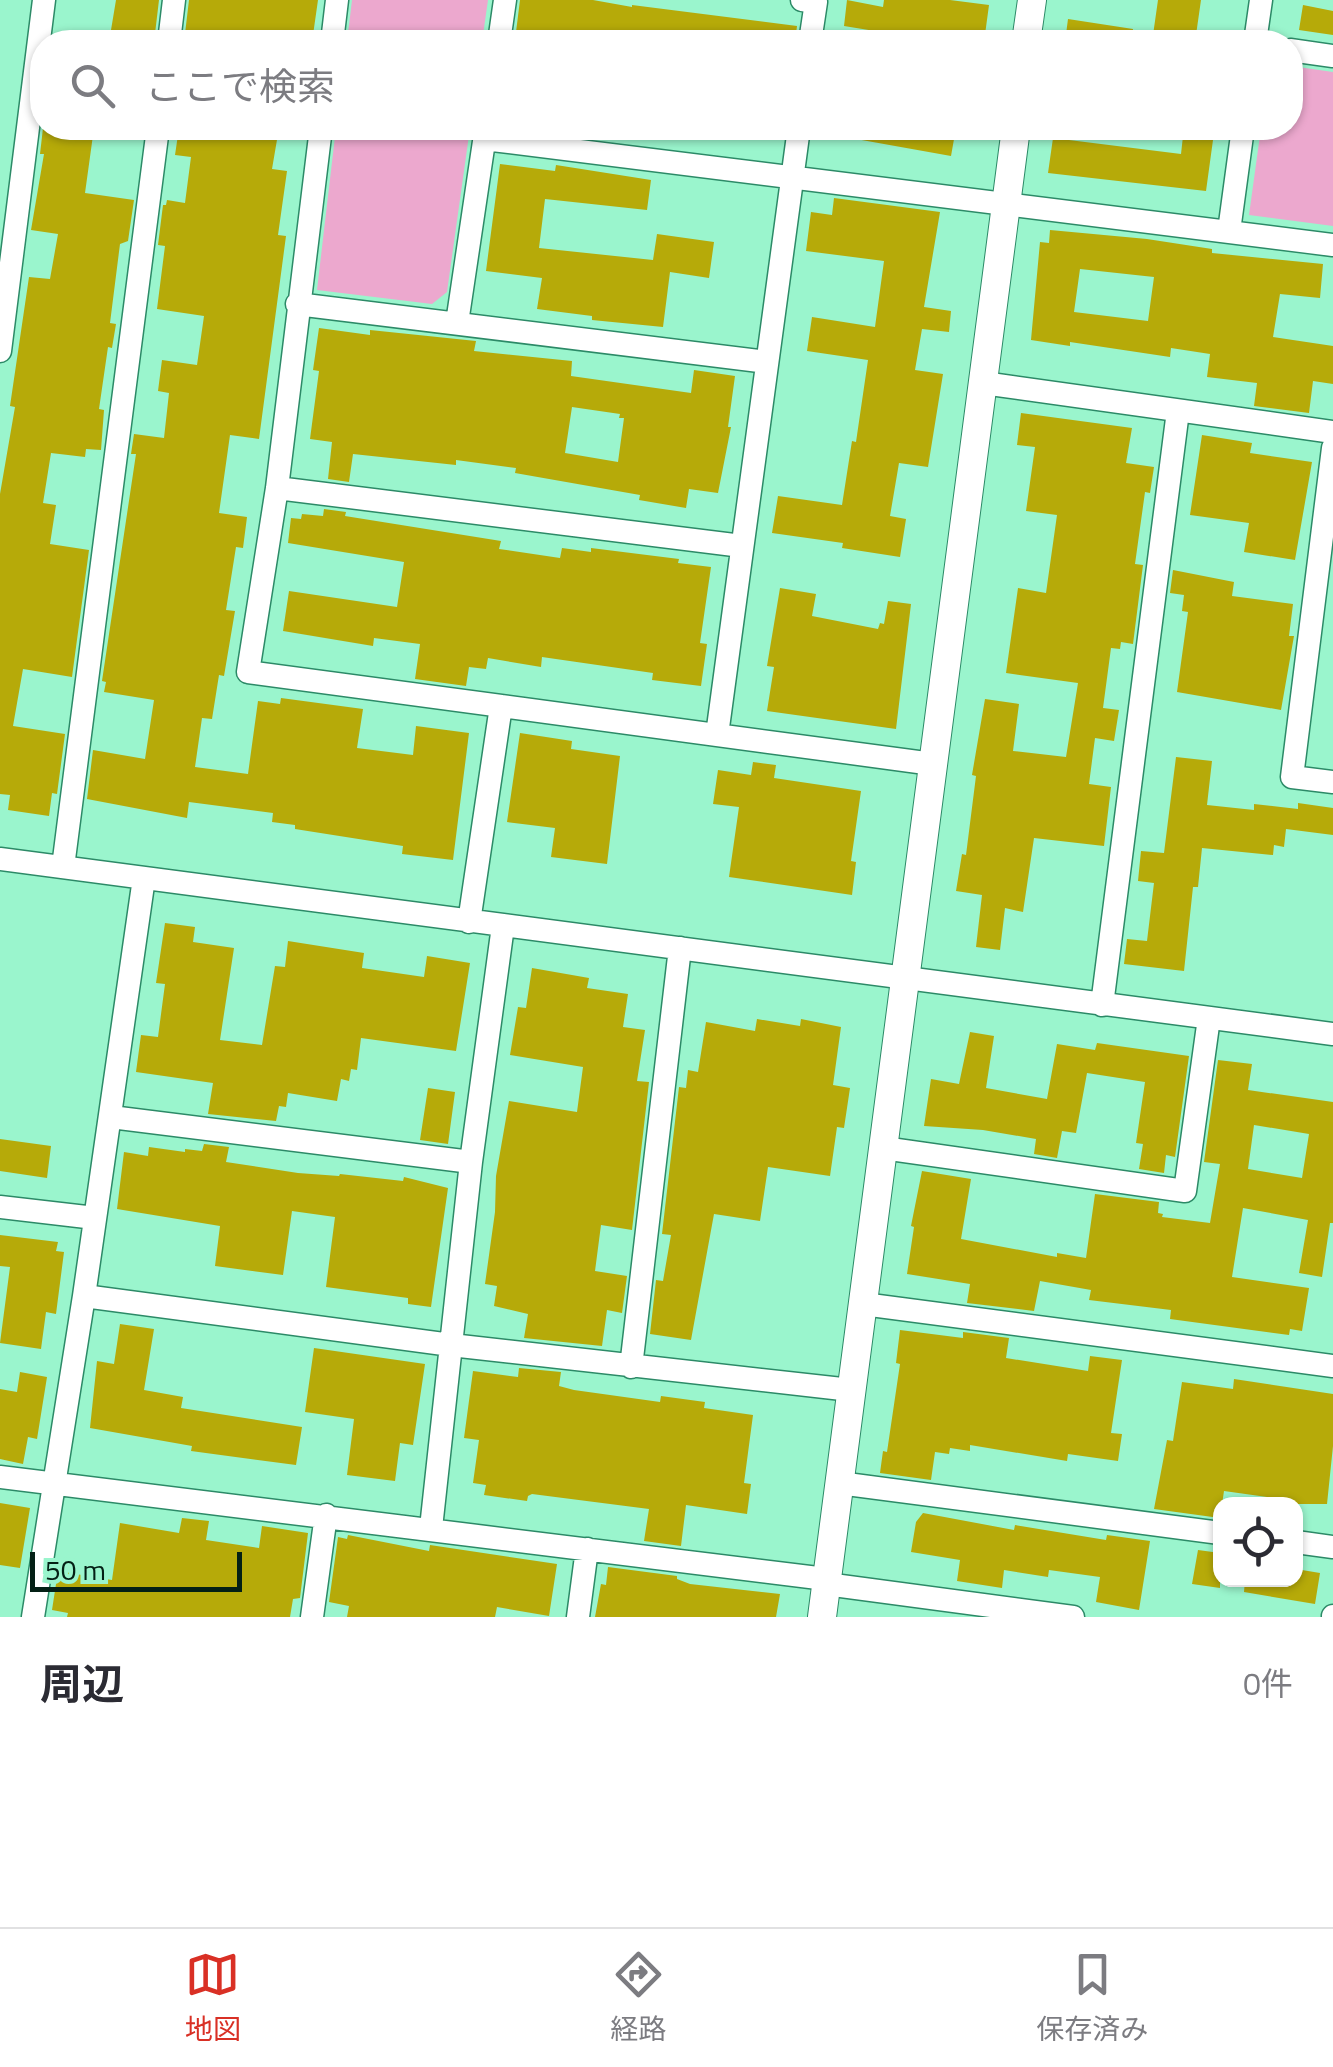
<!DOCTYPE html>
<html lang="ja">
<head>
<meta charset="utf-8">
<style>
	body { margin:0; font-family:"Titillium Web","Noto Sans JP",sans-serif; background:#f2f2f3; color:#2b2b33 }
	.controls { position:absolute; right:30px; bottom:30px; display:grid; overflow:hidden; border-radius:20px; box-shadow:0 2px 8px #0004 }
	.controls button { width:90px; height:90px; display:grid; place-items:center; padding:0; border:0; border-bottom:2px solid #e1e1e2; background:#fff; color:#2b2b33; font:50px sans-serif }
	.scale { position:absolute; left:30px; bottom:25px; width:212px; box-sizing:border-box; padding-left:10px; border:5px solid #042015; border-top:0; font-size:28px; line-height:35px; white-space:nowrap; color:#042015; -webkit-text-stroke:8px #9af5cd; paint-order:stroke }
	.list { margin:0; padding:0; list-style:none }
	h2 { display:flex; justify-content:space-between; align-items:center; height:130px; margin:0; padding:0 40px; font-size:42px }
	h2 small { font-size:32px; font-weight:400; color:#7c7c81 }
	.icon { flex:none; width:55px; height:55px; fill:none; stroke:currentColor; stroke-width:2; stroke-linecap:round; stroke-linejoin:round }
	.map { position:relative; flex:none; width:1333px; height:1617px; overflow:hidden }
	.search { position:absolute; background:#fff; box-shadow:0 2px 8px #0004; left:30px; right:30px; top:30px; height:110px; display:flex; align-items:center; gap:25px; box-sizing:border-box; padding:0 35px; border-radius:40px; color:#7c7c81; font-size:38px }
	.sheet { height:310px; background:#fff }
	nav { display:flex; justify-content:space-around; align-items:center; box-sizing:border-box; height:140px; border-top:2px solid #e1e1e2; background:#fff; font-size:28px; color:#7c7c81 }
	nav a { display:grid; justify-items:center; gap:5px }
	nav .on { color:#d93025 }
	.map>svg:first-child { display:block }
	.green { fill:#eca8ce }
	.building { fill:#b6aa09; fill-rule:evenodd }
	.lines { fill:none; stroke-linecap:round; stroke-linejoin:round }
	.minor-casing { stroke:#2c8a67; stroke-width:25 }
	.tertiary-casing { stroke:#2c8a67; stroke-width:30 }
	.minor { stroke:#fff; stroke-width:22 }
	.tertiary { stroke:#fff; stroke-width:28 }
</style>
</head>
<body>
<div class="map">
<svg width="1333" height="1617" viewBox="0 0 1333 1617">
	<rect width="100%" height="100%" fill="#9af5cd"/>
	<path class="green" d="M352 0H488L482 42H347Z
		M1291 66 1333 72V226L1249 215 1261 128H1290Z
		M336 128H470L447 292 432 304 317 290Z"/>
	<path class="building" d="M116 0H159L154 42H109Z
		M189 0H318L312 42H184Z
		M520 0H593L632 7V5L797 26 795 42H589L516 32Z
		M847 0 883 7 884 0H950L989 5 984 42H924V39L844 26Z
		M1158 0H1201L1195 42H1152Z
		M1303 5 1333 11V35L1299 30Z
		M1068 19 1133 29 1132 42H1065Z
		M43 128H94L85 193 134 200 128 241 120 244 110 323 116 324 112 348 108 347 99 409 104 410 101 450 86 449 85 457 51 453 43 503 56 505 50 544 89 550 72 677 23 669 13 726 65 734 57 794 52 793 49 816 8 810 10 795 0 794V494L15 407 10 406 29 277 50 279 58 234 31 230 44 154H40Z
		M179 128 222 132 223 128H279L272 169 287 171 278 235 286 236 259 439 230 435 219 513 247 517 243 548 236 547 226 610 235 611 224 676 219 675 212 719 202 718 195 767 248 774 258 701 280 704 281 698 363 709 357 748 413 755 416 726 469 733 453 860 402 854 403 846 295 829V825L272 822 273 813 189 802 187 818 87 799 93 750 145 759 154 700 104 692 106 682 102 681 136 454H131L134 434 164 438 169 393 158 391 162 360 197 365 204 316 157 309 165 246 158 245 163 205H166L167 200 185 203 191 157 175 155Z
		M857 128H956L951 156 856 139Z
		M1183 136 1213 140 1206 191 1048 173 1053 138 1181 154Z
		M500 164 555 171 556 165 651 180 647 210 545 199 539 248 653 260 657 234 714 242 709 278 670 272 663 327 592 320V316L537 309 542 278 486 271Z
		M834 198 940 212 924 307 951 311 949 332 922 329 915 370 943 374 928 467 899 463 890 516 906 519 900 557 842 548 843 543 772 533 778 496 842 505 852 441 856 442 868 360 807 351 812 317 875 327 884 261 806 251 811 212 832 215Z
		M1050 230 1147 239 1212 249V253L1323 264 1320 298 1280 294 1273 337 1333 346V384L1313 381 1309 413 1254 406 1257 383 1207 377 1210 354 1171 348 1170 357 1070 342V346L1031 340 1040 242 1049 243ZM1080 269 1154 277 1148 321 1074 312Z
		M319 328 370 335V330L476 341 474 351 572 361 571 376 691 393 694 370 735 376 728 427H731L718 493 689 489 686 508 639 500 640 495 515 473 516 468 456 460V465L353 454 349 482 328 479 332 442 310 439 319 371 313 370ZM572 407 620 414 619 418H624L618 462 565 453Z
		M1021 413 1132 428 1126 463 1154 467 1150 493 1145 492 1135 564 1143 565 1133 644 1121 642 1120 649 1111 648 1103 708 1119 710 1114 741 1095 738 1089 784 1111 787 1104 846 1034 838 1023 912 1005 908 1000 950 976 947 982 895 956 891 962 854 966 855 976 776 972 775 985 699 1019 704 1013 751 1066 757 1078 683 1006 673 1018 588 1046 593 1057 515 1026 511 1035 447 1017 445Z
		M1202 435 1252 443 1250 453 1312 462 1295 560 1244 552 1249 523 1190 515Z
		M324 509 346 512 345 516 501 541 499 549 560 558 562 548 591 552V548L679 559 678 563 711 567 700 643 707 644 701 686 652 680 653 673 542 657 541 667 488 658 486 669 469 667 466 686 415 679 420 644 374 638 373 646 283 631 289 591 397 607 404 562 288 543 291 518 301 519 302 514 323 516Z
		M1173 570 1234 582 1232 596 1293 604 1289 636H1294L1281 710 1177 692 1188 612 1182 611 1184 595 1170 593Z
		M780 588 816 594 812 616 878 629 880 623 884 624 888 601 911 604 896 729 767 711 774 667 767 666Z
		M520 733 572 741 571 749 620 756 607 864 551 857 555 828 507 822Z
		M1176 757 1212 761 1207 805 1254 810V804L1298 809V803L1333 808V835L1286 829 1284 847 1274 845 1273 855 1202 848 1198 887H1193L1184 971 1124 964 1127 939 1147 941 1154 883 1138 881 1141 851 1164 853Z
		M753 762 776 765 774 778 861 791 851 861 856 862 852 895 729 877 739 807 713 804 718 770 751 775Z
		M165 923 195 927 193 942 234 948 220 1040 262 1045 275 966 285 967 288 941 364 953 362 968 424 977 427 956 470 963 456 1051 361 1038 357 1070 351 1069 349 1081 341 1079 337 1101 288 1093 286 1107 279 1106 276 1121 208 1114 213 1083 136 1072 141 1035 158 1037 165 984 156 983Z
		M532 968 589 978 587 988 628 994 623 1027 645 1030 637 1081 649 1082 632 1230 601 1225 595 1271 627 1276 622 1313 607 1310 602 1346 524 1338 528 1314 494 1306 497 1286 485 1284 495 1212 496 1176 509 1101 577 1112 583 1067 510 1055 518 1007 526 1008Z
		M757 1019 800 1026 801 1019 841 1027 833 1085 850 1088 844 1128 837 1127 830 1176 768 1167 760 1221 714 1214 691 1340 650 1334 656 1280 663 1281 671 1235 662 1234 679 1087 686 1088 688 1070 698 1072 706 1022 755 1031Z
		M970 1032 994 1036 986 1088 1047 1099 1057 1044 1095 1050 1097 1043 1189 1056 1175 1157 1166 1155 1164 1173 1139 1169 1143 1144 1136 1143 1145 1082 1087 1073 1076 1133 1062 1131 1057 1158 1034 1154 1036 1139 983 1130 924 1126 931 1079 959 1084Z
		M1218 1060 1252 1064 1248 1090 1333 1102V1223H1330L1322 1277 1299 1273 1308 1220 1243 1208 1232 1277 1309 1288 1302 1331 1290 1329 1289 1335 1170 1319 1171 1310 1089 1300 1091 1290 1040 1281 1034 1311 967 1303 970 1284 907 1274 914 1227 911 1226 922 1171 971 1179 961 1239 1057 1257V1253L1086 1258 1095 1194 1159 1202 1158 1213 1163 1214 1162 1217 1210 1223 1220 1164 1204 1162ZM1254 1125 1309 1134 1302 1178 1248 1169Z
		M428 1088 455 1092 448 1144 420 1140Z
		M0 1139 51 1146 47 1178 0 1171Z
		M204 1144 229 1147 226 1162 298 1173 339 1176 340 1174 403 1181 404 1177 448 1188 431 1307 408 1304V1298L326 1287 335 1217 292 1211 283 1275 215 1266 220 1226 117 1209 124 1152 148 1156 149 1147 185 1152V1149L202 1151Z
		M0 1235 58 1242 56 1251 64 1252 56 1314 46 1312 41 1349 0 1343 10 1267 0 1266Z
		M120 1324 154 1329 144 1390 183 1397 181 1408 302 1427 296 1465 191 1451 192 1446 90 1428 97 1361 114 1364Z
		M900 1330 963 1338V1332L1009 1338 1006 1358 1088 1371 1090 1356 1122 1360 1111 1433 1122 1434 1118 1461 1068 1454 1067 1461 970 1445V1451L950 1448 949 1454 935 1452 931 1480 880 1473 883 1451 887 1452 900 1364 896 1363Z
		M314 1348 425 1364 413 1445 400 1443 395 1481 347 1475 354 1419 305 1412Z
		M519 1368 561 1372 559 1386 574 1390 660 1402 661 1396 705 1402 704 1408 753 1415 744 1483 751 1484 747 1514 686 1505 681 1546 644 1541 649 1509 532 1494 528 1496 527 1501 484 1495 486 1485 473 1483 479 1440 464 1438 473 1371 518 1377Z
		M20 1372 47 1377 37 1439 28 1437 23 1464 0 1459V1389L17 1392Z
		M1234 1379 1333 1394V1446L1327 1504H1266L1267 1497 1224 1491 1220 1518 1154 1509 1167 1440 1173 1441 1182 1382 1233 1389Z
		M0 1503 30 1508 20 1568 0 1565Z
		M923 1513 1014 1530 1015 1525 1106 1540 1107 1535 1150 1541 1139 1610 1096 1602 1100 1577 1049 1570 1048 1577 1004 1570 1002 1588 957 1581 960 1560 911 1552 916 1522Z
		M182 1518 209 1521 206 1540 259 1548 262 1526 308 1533 300 1598 293 1599 290 1617H67L68 1613 52 1610 58 1571 112 1580 120 1523 179 1533Z
		M348 1535 429 1551 430 1545 557 1564 549 1616 497 1607 495 1617H347L349 1606 329 1602 338 1537 347 1539Z
		M1198 1550 1220 1553V1588L1192 1584Z
		M608 1567 677 1576V1579L690 1584 780 1594 776 1617H595L601 1584 606 1585Z
		M1296 1569 1320 1573 1315 1604 1244 1592 1245 1580H1296Z"/>
	<g class="lines">
		<defs>
			<path id="minor" d="M802 0 816 2 810 42
				M169 42 174 0
				M332 42 337 0
				M499 42 505 0
				M1255 42 1261 0
				M1290 50 1333 56
				M321 128 277 488 248 672 933 764
				M484 139 1333 245
				M1229 231 1243 128
				M297 304 767 362
				M457 323 486 128
				M0 351 44 0
				M983 383 1333 432
				M1333 448 1292 777 1333 782
				M277 488 742 546
				M717 735 799 128
				M0 859 1333 1034
				M63 867 158 128
				M469 922 501 706
				M1102 1005 1178 411
				M111 1117 471 1162
				M883 1148 1185 1191 1209 1018
				M0 1207 95 1218
				M84 1296 451 1345 851 1390
				M863 1304 1333 1366
				M631 1367 680 948
				M0 1477 826 1579
				M839 1483 1220 1533
				M431 1528 471 1162 503 926
				M1296 1542 1333 1547
				M826 1584 1073 1617
				M33 1617 84 1296 144 878
				M312 1617 326 1515
				M578 1617 587 1549
				M1333 1617V1616"/>
			<path id="tertiary" d="M1026 42 1032 0
				M822 1617 1016 128"/>
		</defs>
		<use href="#minor" class="minor-casing"/>
		<use href="#tertiary" class="tertiary-casing"/>
		<use href="#minor" class="minor"/>
		<use href="#tertiary" class="tertiary"/>
	</g>
</svg>
<div class="controls">
<button><svg class="icon" aria-label="locate" viewBox="0 0 24 24"><circle cx="12" cy="12" r="6"/><path d="M12 2v4M12 18v4M2 12h4M18 12h4"/></svg></button>
</div>
<div class="scale">50 m</div>
<div class="search"><svg class="icon" aria-label="search" viewBox="0 0 24 24"><circle cx="10" cy="10" r="6"/><path d="M15 15l6 6"/></svg>ここで検索</div>
</div>
<section class="sheet">
<h2>周辺<small>0件</small></h2>
<ul class="list">
</ul>
</section>
<nav>
<a class="on"><svg class="icon" aria-label="map" viewBox="0 0 24 24"><path d="M3 6l6-2 6 2 6-2v14l-6 2-6-2-6 2zM9 4v14M15 6v14"/></svg>地図</a>
<a><svg class="icon" aria-label="directions" viewBox="0 0 24 24"><path d="M12 3l9 9-9 9-9-9zM9 14v-3h6M13 9l2 2-2 2"/></svg>経路</a>
<a><svg class="icon" aria-label="saved" viewBox="0 0 24 24"><path d="M7 4h10v16l-5-4-5 4z"/></svg>保存済み</a>
</nav>
</body>
</html>
